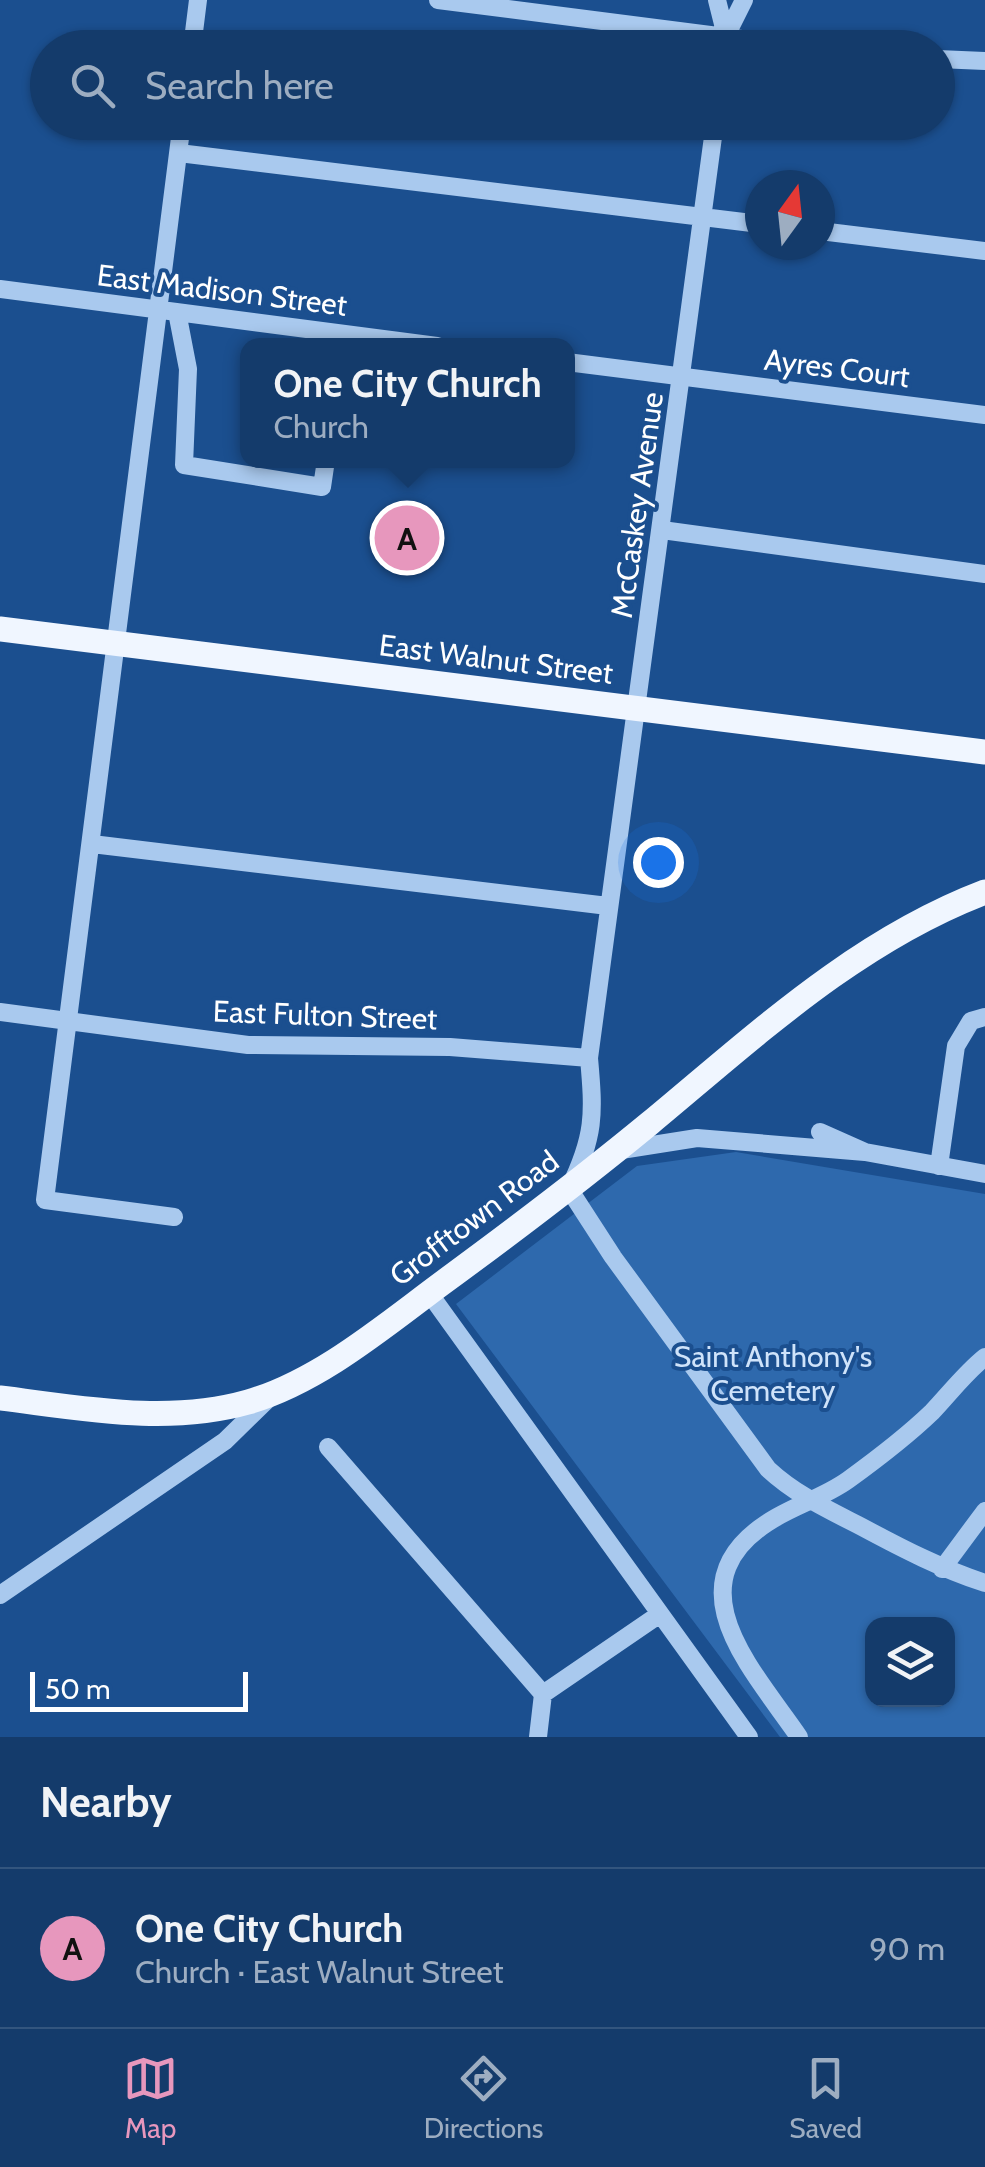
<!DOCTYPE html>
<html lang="en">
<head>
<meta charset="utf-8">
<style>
	body { margin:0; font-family:Cabin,sans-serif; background:#1d4271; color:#f1f3f6 }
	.controls { position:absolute; right:30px; bottom:30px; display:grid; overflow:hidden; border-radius:20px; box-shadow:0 2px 8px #0004 }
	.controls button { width:90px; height:90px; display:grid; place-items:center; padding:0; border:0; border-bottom:2px solid #33557e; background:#143b6b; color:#f1f3f6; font:50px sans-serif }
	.compass { position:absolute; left:745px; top:170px; width:90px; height:90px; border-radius:50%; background:#143b6b; box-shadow:0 2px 8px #0004; rotate:15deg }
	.scale { position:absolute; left:30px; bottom:25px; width:218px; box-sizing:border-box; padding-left:10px; border:5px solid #fff; border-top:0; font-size:28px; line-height:35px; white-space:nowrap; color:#fff; -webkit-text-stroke:8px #1b4f8f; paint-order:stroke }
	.you { position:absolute; left:658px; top:862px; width:35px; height:35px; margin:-25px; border:8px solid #fff; border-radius:50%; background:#1a73e8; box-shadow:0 0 0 15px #1a73e833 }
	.badge { display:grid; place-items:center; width:65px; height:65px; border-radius:50%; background:#e797bd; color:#111; font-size:32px; font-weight:700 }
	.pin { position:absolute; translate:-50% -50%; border:5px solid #fff; box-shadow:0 2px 10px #0006 }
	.popup { position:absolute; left:240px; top:338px; width:335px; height:130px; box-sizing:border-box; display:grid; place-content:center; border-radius:20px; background:#143b6b; filter:drop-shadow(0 2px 8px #0005); font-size:32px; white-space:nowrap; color:#9dadc1 }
	.popup b { font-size:38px; color:#f1f3f6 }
	.popup::after { content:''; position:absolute; left:50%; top:100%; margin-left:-20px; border:20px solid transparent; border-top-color:#143b6b }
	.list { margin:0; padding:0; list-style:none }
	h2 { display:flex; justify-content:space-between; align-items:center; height:130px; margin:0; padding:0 40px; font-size:42px }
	h2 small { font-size:32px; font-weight:400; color:#9dadc1 }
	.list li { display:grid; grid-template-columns:65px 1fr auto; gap:30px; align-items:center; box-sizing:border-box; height:160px; padding:0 40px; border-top:2px solid #33557e }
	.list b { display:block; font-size:38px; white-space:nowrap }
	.list p { margin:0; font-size:32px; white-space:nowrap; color:#9dadc1 }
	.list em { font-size:32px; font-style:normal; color:#9dadc1 }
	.icon { flex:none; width:55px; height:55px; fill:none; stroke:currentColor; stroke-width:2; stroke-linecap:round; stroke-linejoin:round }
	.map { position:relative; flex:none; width:985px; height:1737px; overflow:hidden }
	.search { position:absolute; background:#143b6b; box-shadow:0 2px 8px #0004; left:30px; right:30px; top:30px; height:110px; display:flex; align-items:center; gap:25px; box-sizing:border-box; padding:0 35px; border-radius:55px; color:#9dadc1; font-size:38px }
	.sheet { height:290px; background:#143b6b }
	nav { display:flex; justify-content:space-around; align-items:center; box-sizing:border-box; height:140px; border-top:2px solid #33557e; background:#143b6b; font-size:28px; color:#9dadc1 }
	nav a { display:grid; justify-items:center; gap:5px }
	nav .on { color:#e797bd }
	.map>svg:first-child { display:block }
	.green { fill:#2e69ad; fill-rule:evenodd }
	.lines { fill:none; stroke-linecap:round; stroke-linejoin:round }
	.minor { stroke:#a9c9ee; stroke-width:18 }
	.major { stroke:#f0f6ff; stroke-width:25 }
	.labels { text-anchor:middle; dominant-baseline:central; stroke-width:8; stroke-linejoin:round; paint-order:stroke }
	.street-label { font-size:30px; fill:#fff; stroke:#1b4f8f }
	.park-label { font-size:30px; fill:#cfe3fa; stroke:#1b4f8f }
</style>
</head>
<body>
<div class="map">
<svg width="985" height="1737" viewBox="0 0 985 1737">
	<rect width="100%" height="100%" fill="#1b4f8f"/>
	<path class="green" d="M736 1152 985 1194V1737H780L456 1304 637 1166ZM872 1624H948V1700H872Z"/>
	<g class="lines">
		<path class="minor" d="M438 0 812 48
			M717 0 726 36
			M724 47 726 36 744 0
			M192 48 198 0
			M938 59 985 61
			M715 122 589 1058C594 1114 595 1136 569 1189L613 1257 768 1469C796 1495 829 1510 862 1527 903 1549 942 1569 985 1583
			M179 153 760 224
			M820 231 985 251
			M0 289 437 346
			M177 312 188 369 184 465 322 487 326 460
			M567 362 985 415
			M662 530 985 574
			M92 844 608 906
			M0 1012 248 1045 450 1047 589 1058
			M820 1132 865 1152 985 1174
			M621 1150 697 1138 865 1152
			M939 1166 956 1046 971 1021 985 1017
			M174 1217 45 1200 182 122
			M429 1293 749 1737
			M328 1447 543 1694
			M942 1569 985 1511
			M0 1595 225 1441 269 1398
			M538 1737 543 1694 660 1614
			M799 1737C754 1671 671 1586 767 1523 792 1506 823 1498 848 1480 877 1459 906 1437 932 1412 950 1393 965 1373 985 1357"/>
		<path class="major" d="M0 629 985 752
			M0 1398C82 1408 167 1425 248 1402 318 1382 383 1327 441 1284 512 1232 582 1179 650 1123 755 1036 856 941 985 892"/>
	</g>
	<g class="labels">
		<g class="street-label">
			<text transform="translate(222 290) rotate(7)">East Madison Street</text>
			<text transform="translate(837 368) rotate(7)">Ayres Court</text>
			<text transform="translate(637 505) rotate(-82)">McCaskey Avenue</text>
			<text transform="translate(496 659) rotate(7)">East Walnut Street</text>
			<text transform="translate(325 1015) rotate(2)">East Fulton Street</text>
			<text transform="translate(474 1218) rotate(-37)">Grofftown Road</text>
		</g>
		<g class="park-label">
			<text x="773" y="1356">Saint Anthony's<tspan x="773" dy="34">Cemetery</tspan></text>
		</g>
	</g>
</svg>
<div class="controls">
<button><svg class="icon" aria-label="layers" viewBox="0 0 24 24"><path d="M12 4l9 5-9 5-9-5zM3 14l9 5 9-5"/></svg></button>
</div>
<svg class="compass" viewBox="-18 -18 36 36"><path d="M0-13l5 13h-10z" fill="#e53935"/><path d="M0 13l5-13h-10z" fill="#9dadc1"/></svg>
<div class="scale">50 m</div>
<div class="you"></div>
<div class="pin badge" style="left:407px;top:538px">A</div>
<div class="popup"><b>One City Church</b>Church</div>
<div class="search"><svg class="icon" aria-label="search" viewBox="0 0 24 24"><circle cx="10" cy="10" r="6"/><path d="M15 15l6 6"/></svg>Search here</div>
</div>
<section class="sheet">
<h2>Nearby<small></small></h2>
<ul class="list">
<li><span class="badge">A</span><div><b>One City Church</b><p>Church · East Walnut Street</p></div><em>90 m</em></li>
</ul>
</section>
<nav>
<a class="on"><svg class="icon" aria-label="map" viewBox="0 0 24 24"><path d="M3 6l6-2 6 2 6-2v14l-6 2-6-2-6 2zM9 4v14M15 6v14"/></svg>Map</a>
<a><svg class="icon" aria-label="directions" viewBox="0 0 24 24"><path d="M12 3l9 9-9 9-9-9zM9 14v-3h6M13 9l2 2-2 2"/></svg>Directions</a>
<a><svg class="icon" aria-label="saved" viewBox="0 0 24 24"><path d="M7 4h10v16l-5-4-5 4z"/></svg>Saved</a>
</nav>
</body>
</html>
